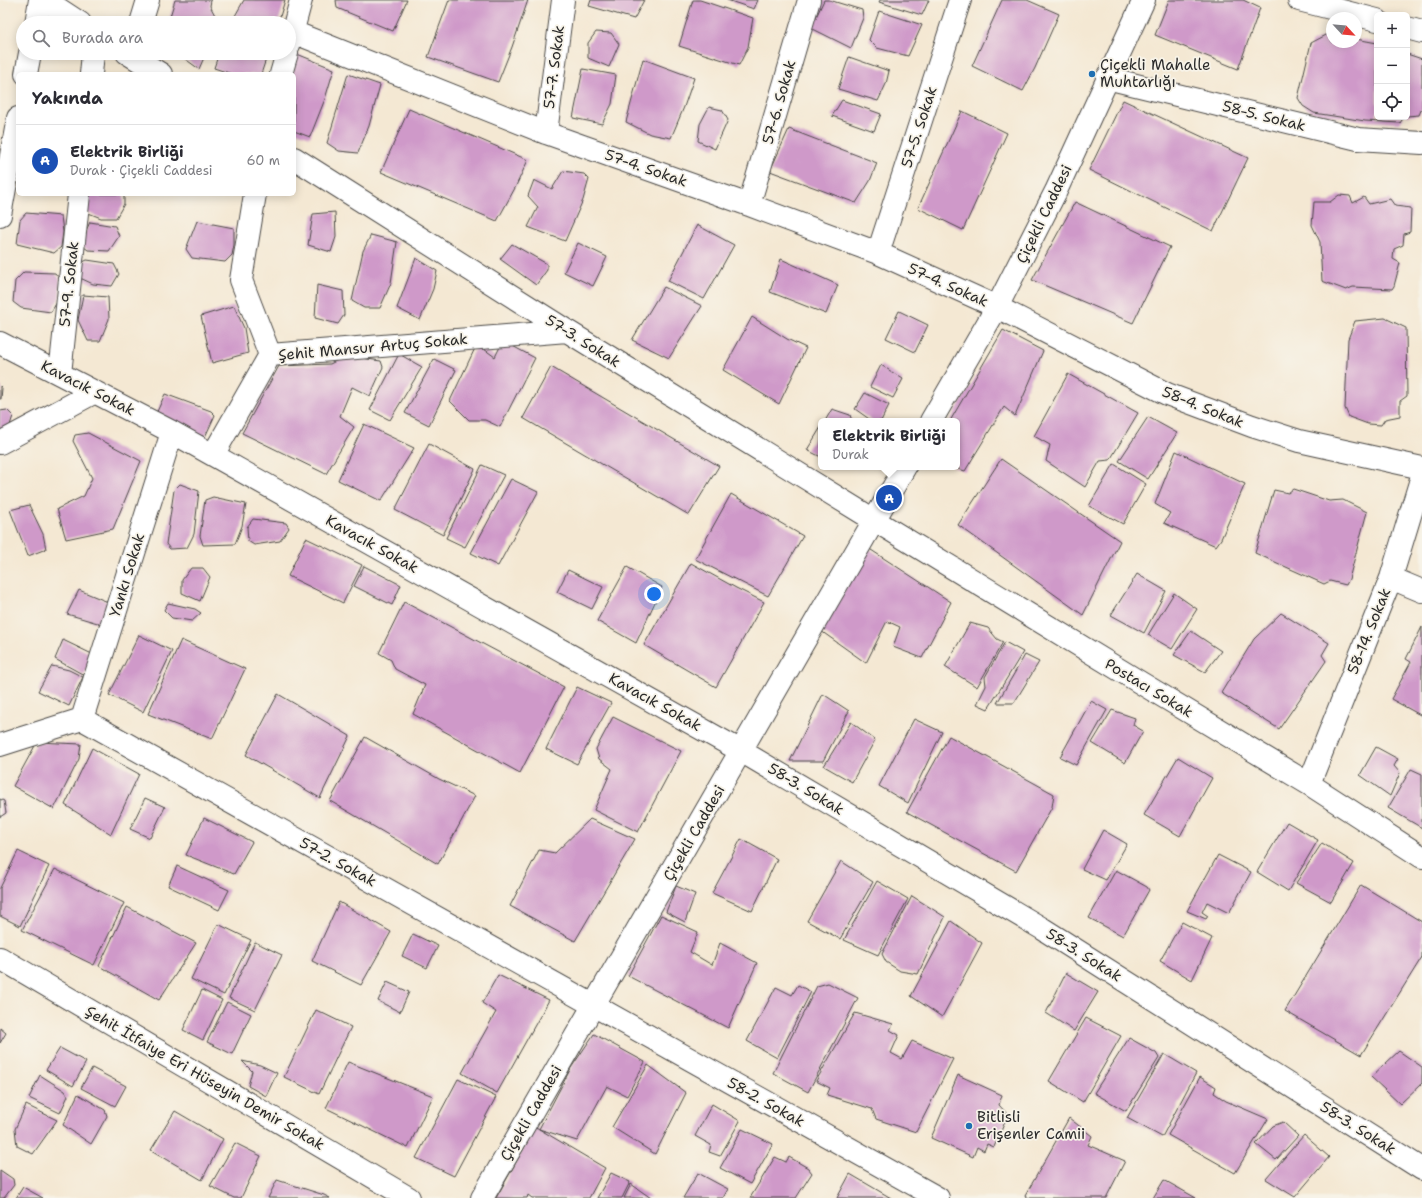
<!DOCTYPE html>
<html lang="tr">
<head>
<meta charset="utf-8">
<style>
	body { margin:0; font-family:"Shantell Sans",sans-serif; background:#f7f7f7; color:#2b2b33 }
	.controls { position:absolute; right:12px; top:12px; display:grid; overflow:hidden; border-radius:6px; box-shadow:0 2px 10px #0003 }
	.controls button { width:36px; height:36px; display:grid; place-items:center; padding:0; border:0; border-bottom:1px solid #e1e1e2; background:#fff; color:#2b2b33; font:20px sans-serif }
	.compass { position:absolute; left:1326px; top:12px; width:36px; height:36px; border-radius:50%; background:#fff; box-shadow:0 2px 10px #0003; rotate:116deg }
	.you { position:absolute; left:654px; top:594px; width:14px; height:14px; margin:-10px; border:3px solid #fff; border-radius:50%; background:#1a73e8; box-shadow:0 0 0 6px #1a73e833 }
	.badge { display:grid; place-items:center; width:26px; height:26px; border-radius:50%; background:#7c3aed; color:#fff; font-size:13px; font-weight:700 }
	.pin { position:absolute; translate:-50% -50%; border:2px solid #fff; box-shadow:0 1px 4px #0006 }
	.popup { position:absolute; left:818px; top:418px; width:142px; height:52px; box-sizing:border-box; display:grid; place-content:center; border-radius:6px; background:#fff; filter:drop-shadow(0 1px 3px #0005); font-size:13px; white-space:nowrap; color:#7c7c81 }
	.popup b { font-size:15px; color:#2b2b33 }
	.popup::after { content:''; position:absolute; left:50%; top:100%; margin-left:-8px; border:8px solid transparent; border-top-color:#fff }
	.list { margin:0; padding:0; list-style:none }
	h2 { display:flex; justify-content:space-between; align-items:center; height:52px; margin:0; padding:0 16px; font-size:17px }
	h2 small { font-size:13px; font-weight:400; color:#7c7c81 }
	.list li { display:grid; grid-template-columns:26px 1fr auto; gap:12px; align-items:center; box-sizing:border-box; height:72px; padding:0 16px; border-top:1px solid #e1e1e2 }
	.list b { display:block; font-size:15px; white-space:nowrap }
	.list p { margin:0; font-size:13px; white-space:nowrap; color:#7c7c81 }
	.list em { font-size:13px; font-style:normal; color:#7c7c81 }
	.icon { flex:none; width:22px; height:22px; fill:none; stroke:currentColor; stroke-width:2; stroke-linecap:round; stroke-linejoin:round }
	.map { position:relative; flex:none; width:1422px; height:1198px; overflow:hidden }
	.search { position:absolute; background:#fff; box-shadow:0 2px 10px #0003; left:16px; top:16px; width:280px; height:44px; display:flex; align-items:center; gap:10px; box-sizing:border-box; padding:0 14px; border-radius:22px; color:#7c7c81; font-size:15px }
	.panel { position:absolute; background:#fff; box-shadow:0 2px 10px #0003; left:16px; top:72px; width:280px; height:124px; border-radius:6px }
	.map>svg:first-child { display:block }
	.building { fill:#cf99c9 }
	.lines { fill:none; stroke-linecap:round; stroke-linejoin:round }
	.minor-casing { stroke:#494744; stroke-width:24 }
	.tertiary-casing { stroke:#494744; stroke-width:24 }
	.minor { stroke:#fff; stroke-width:22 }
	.tertiary { stroke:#fff; stroke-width:22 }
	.poi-dot { fill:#1f6fb2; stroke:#f7f3e8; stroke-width:1.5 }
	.labels { text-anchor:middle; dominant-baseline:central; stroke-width:3.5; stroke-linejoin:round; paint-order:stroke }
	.poi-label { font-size:15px; fill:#2b2b2b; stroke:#f7f3e8; text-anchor:start }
	.street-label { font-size:15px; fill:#2b2b2b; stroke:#f7f3e8 }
</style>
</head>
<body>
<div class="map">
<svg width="1422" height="1198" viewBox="0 0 1422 1198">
	<rect width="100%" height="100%" fill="#f7f3e8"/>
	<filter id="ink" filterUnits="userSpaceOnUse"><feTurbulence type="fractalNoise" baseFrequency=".025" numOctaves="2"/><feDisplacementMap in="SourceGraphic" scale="8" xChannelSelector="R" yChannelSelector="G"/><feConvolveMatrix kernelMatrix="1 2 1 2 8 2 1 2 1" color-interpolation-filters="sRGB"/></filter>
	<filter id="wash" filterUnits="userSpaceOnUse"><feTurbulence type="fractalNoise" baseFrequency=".012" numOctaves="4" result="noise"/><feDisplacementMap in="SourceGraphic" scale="16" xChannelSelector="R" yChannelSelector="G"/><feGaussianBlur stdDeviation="0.9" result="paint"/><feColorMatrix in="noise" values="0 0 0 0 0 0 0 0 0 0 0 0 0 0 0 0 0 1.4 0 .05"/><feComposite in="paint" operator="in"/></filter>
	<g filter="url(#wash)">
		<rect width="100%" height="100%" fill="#f4e8d3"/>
		<g id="blocks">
			<path class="building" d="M175 0H211L210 6 217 19 216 23H168Z
				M244 0H285L278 23H231Z
				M336 0H407L393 31 337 8Z
				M449 0H528L512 47 498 82 428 57Z
				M591 0H644L634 19 589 6Z
				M693 0H700L753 18 748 47 739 65 679 46Z
				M727 0H758L754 9Z
				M824 0H829L862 10 863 18 851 48 811 28Z
				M880 0H929L922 15 879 2Z
				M1002 0H1027L1059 14 1035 68 1023 91 972 66Z
				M1169 0H1243L1260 8 1238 69 1155 35Z
				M879 11 922 25 908 56 877 48 869 40Z
				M596 32 611 33 619 44 609 67 588 58V43Z
				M1328 34H1332V42H1356V39L1377 43V117H1404L1400 123 1365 121 1314 113 1303 106 1298 98 1311 43Z
				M177 53H206L199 69Z
				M219 53H268L261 74H232L214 68Z
				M297 54 334 69 325 99 310 137 294 131V74H292Z
				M1407 54 1422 59V108L1419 115 1407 116Z
				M849 57 889 71 886 84 878 101 838 89Z
				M643 59 694 78 684 107 671 138 650 134 626 122Z
				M583 69 616 75 612 104 602 124 573 118Z
				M348 74 380 85 369 126 358 153 339 151 327 143Z
				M842 100 881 114 874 131 832 116Z
				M1123 100 1248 158 1213 231 1089 170Z
				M709 107 722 110 728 120 715 149 698 141 700 124Z
				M409 109 528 160 515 188 497 221 381 172Z
				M962 111 1007 133 963 230 918 208Z
				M789 129 877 163 870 181 856 203 770 171Z
				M563 171 584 174 589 179 583 200 565 241 528 227 538 207 528 196 534 180 552 189Z
				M86 194H124V204L116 218H101L81 210Z
				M1339 195 1350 196 1353 203 1364 197 1369 204 1390 199 1395 206 1411 208 1410 232 1404 234 1403 245 1394 249 1393 259 1400 263 1394 286 1392 289 1353 287 1346 290 1322 281 1320 242 1312 225 1314 202H1330Z
				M1075 202 1170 247 1133 323 1032 280Z
				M335 212 336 237 331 252 308 245 313 214Z
				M26 213 61 216 63 232 61 247 54 253 17 244 20 220Z
				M197 221 234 228V245L232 255 225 262 192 258 186 249Z
				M90 222 115 226 119 236 109 251 88 250 80 244Z
				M697 225 734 245 704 299 668 281Z
				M371 235 397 242 391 283 380 308H364L352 301 363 251Z
				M578 243 607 257 593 286 564 272Z
				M512 244 547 264V270L536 285 500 259Z
				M416 258 437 271 433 289 420 320 397 308Z
				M781 259 838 285 826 314 770 292Z
				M87 260 114 264 119 274 112 286 93 284 78 277 81 263Z
				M24 272 55 273 60 279V297L51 312 21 308 13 302 15 281Z
				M317 285 343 291 344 315 338 324 315 318Z
				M664 287 702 306 669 358 632 340Z
				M83 295 108 297 109 319 100 341H88L78 320Z
				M234 306 244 328 248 353 212 363 201 316Z
				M899 311 928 325 915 352 886 338Z
				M752 317 787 339 806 348 779 404 723 370Z
				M1385 318 1406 328 1407 396 1400 401V416L1385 419 1381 425 1368 424 1349 417 1345 408 1348 339 1355 321Z
				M1003 330 1043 351 1015 416 1004 407 965 471 952 467H957V421H950Z
				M503 341 535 358 500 427 485 420H469L450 401 477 344 495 357Z
				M399 354 422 367 390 420 370 410Z
				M346 356 381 361 383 367 370 396 352 387 340 416 354 427 326 474 242 433 279 366 330 364Z
				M434 359 456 370 429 425 405 413Z
				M881 365 903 379 893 398 870 387Z
				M551 367 719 466 689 515 523 418Z
				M1068 374 1138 413 1110 460 1100 461 1085 487 1046 461 1050 445 1034 436Z
				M0 386 2 388 1 399H0Z
				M865 393 889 405 881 421H872L855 409Z
				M165 394 211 411 215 415 205 437 155 416Z
				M832 409 850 415 852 421H825Z
				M7 410 13 416 9 428 0 431V411Z
				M1148 417 1177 433 1148 479 1119 461Z
				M364 424 414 448 381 501 338 480Z
				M821 427V457L807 450Z
				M88 433 141 461 113 529 66 539 57 509 84 496 92 478 73 441 75 435Z
				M429 444 475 469 443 535 395 510Z
				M1176 451 1245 484 1221 539 1216 546 1164 523 1170 513 1155 504Z
				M1001 459 1120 541 1083 615 958 525Z
				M1114 464 1146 484 1123 524 1089 506Z
				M482 465 504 475 465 547 446 538Z
				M511 479 538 492 498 566 471 553Z
				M180 484 199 491 194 534 187 548 170 549 166 544 174 490Z
				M1293 489 1329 501 1343 500 1367 512 1349 579 1346 585 1330 581 1324 584 1255 553 1274 490 1288 493Z
				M731 494 803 536 768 596 695 559Z
				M213 497 246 504 242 526 235 544 203 545 200 536 205 500Z
				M29 505 43 534 46 549 28 556 10 510Z
				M253 519 286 523 289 528 280 541 254 545 248 541 247 527Z
				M306 538 362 565 343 603 288 576Z
				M868 548 951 602 922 658 893 647 900 627 887 621 866 663 821 631Z
				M691 563 736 588 764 602 716 687 644 645Z
				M364 566 401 585 392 605 354 586Z
				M627 567 662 587 636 643 597 621Z
				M191 568H203L210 577 200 601 182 593V580Z
				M568 570 603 587 592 609 557 592Z
				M1137 574 1166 591 1144 633 1111 615Z
				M79 590 108 602 101 624 67 614Z
				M1174 593 1197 609 1172 649 1148 635Z
				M404 602 564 687 520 773 413 714 425 685 395 669 391 660 379 653Z
				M168 603 195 609 201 613 192 621 172 618 164 610Z
				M1281 613 1329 643 1322 655 1326 661 1279 729 1221 693 1254 639Z
				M970 623 988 628 997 639 1003 642 977 687 945 667Z
				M1422 627V716L1391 699 1411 662 1406 659Z
				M1191 631 1221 651 1205 672 1174 655Z
				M139 635 172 651 143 712 109 695Z
				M63 640 94 655 84 675 55 659Z
				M181 640 245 669 212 739 148 714Z
				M1005 642 1023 652 988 709 977 704 986 686 985 677Z
				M1025 655 1039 662 1014 703H997Z
				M52 666 69 670 83 677 69 706 38 691Z
				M577 687 611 703 577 764 546 749Z
				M278 694 350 736 320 798 246 755Z
				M823 694 849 711 823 761H790Z
				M1091 701 1107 710 1076 765 1060 757Z
				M1112 710 1135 718 1133 725 1143 731 1125 763 1092 743Z
				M613 717 681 751 638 832 594 810 612 769 599 759 596 749Z
				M914 719 942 732 908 803 879 786Z
				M851 722 875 740 852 782 824 766Z
				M949 736 1054 794 1052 807 1016 871 907 812Z
				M365 737 439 779 475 796 438 864 330 801Z
				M37 742 81 744 79 759 54 809 13 786Z
				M1376 747 1398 759 1394 766 1400 773 1390 796 1360 775Z
				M92 748 139 774 111 834 65 805Z
				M1178 757 1212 778 1180 836 1144 815Z
				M1411 769 1422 774V828L1388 808Z
				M145 798 165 807 150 838 130 829Z
				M0 799 4 801 6 813 0 817Z
				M204 818 252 842 234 874 186 855Z
				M590 819 635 839 575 941 510 906 539 850 555 853Z
				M1287 822 1318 840 1288 891 1257 872Z
				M1103 830 1127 844 1106 880 1082 869Z
				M741 839 777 859 752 911 712 893Z
				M1322 843 1354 863 1331 902 1296 883Z
				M18 851 49 866 20 926 0 916V888Z
				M1218 855 1251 872 1229 913 1207 902 1202 912 1208 916 1206 919 1187 911Z
				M841 861 873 882 840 939 807 921Z
				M177 866 229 890 219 910 168 886Z
				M55 869 124 903 94 965 22 930Z
				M1116 870 1147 887 1149 890 1123 936 1089 918Z
				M877 881 908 899 878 955 844 940Z
				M1361 885 1422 922V957L1361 1055 1285 1011Z
				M676 886 695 894 685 922 666 912Z
				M912 896 945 917 918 974 900 971 886 962 882 954Z
				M339 902 391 932 361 985 312 961Z
				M127 907 196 943 159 1000 99 966Z
				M661 915 698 932 690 952 712 965 720 943 757 963 728 1028 628 976Z
				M951 921 982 943 942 1017 911 996Z
				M1182 922 1212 938 1192 980 1160 961Z
				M218 924 251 940 224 995 191 979Z
				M413 934 438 946 427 968 402 956Z
				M255 942 282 955 255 1010 229 998Z
				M1066 973 1098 992 1074 1031 1046 1013Z
				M498 975 549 1000 497 1093 462 1073 496 1012 482 1003Z
				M387 982 409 992 400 1012 378 1001Z
				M828 983 858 998 808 1092 773 1073 817 986Z
				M798 985 811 992 777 1058 747 1041 776 987 792 995Z
				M202 990 222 1000 203 1040 183 1030Z
				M227 1002 251 1014 232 1054 207 1042Z
				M316 1010 351 1027 319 1094 284 1077Z
				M855 1013 893 1024 890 1030 899 1035 891 1053 902 1059 912 1041 953 1059 916 1132 876 1119 872 1109 827 1095 830 1088 816 1081Z
				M1086 1018 1121 1036 1083 1102 1049 1081Z
				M0 1028 6 1033 0 1043Z
				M594 1034 645 1062 627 1096 607 1086 577 1141 539 1129 605 1168 589 1198H532L528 1195 527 1198H496L536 1127 539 1129 571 1068Z
				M1129 1038 1156 1053 1159 1058 1126 1111 1094 1093Z
				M60 1048 86 1062 73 1086 46 1070Z
				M1399 1051 1422 1067V1083L1400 1104 1371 1077Z
				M1164 1054 1196 1073 1162 1137 1127 1118Z
				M242 1061 260 1065 277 1073 266 1096 248 1086 252 1071Z
				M348 1062 433 1096 408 1148 326 1108Z
				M648 1065 686 1093 655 1154 612 1127Z
				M92 1068 126 1086 115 1106 81 1088Z
				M40 1075 65 1091 68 1096 60 1113 29 1098Z
				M958 1075 1002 1095 999 1105 1008 1115 994 1147 987 1144 984 1151 977 1147 973 1157 931 1138Z
				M1200 1077 1216 1087 1214 1093 1226 1101 1268 1119 1235 1173 1168 1135Z
				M458 1079 496 1097 454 1176 416 1158Z
				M78 1094 105 1110 107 1116 91 1144 63 1125Z
				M712 1104 740 1121 720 1156 709 1152 711 1145 695 1136Z
				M26 1105 57 1120 33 1154 17 1146 15 1129Z
				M175 1111 223 1139 202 1180 151 1150Z
				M1069 1118 1092 1136 1088 1145 1125 1161 1106 1198H1029L1025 1196Z
				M1283 1122 1298 1136 1276 1160 1256 1144 1273 1126Z
				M742 1129 773 1144 750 1184 720 1168Z
				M1304 1135 1329 1157 1295 1197 1266 1179Z
				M235 1143 261 1156 241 1198H234L210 1186Z
				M775 1157 786 1162 789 1157 808 1168 812 1173 796 1198H750Z
				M0 1170 13 1179 14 1185 4 1198H0Z
				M611 1173 630 1182 622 1198H597Z
				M698 1173 728 1189 723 1198H683Z
				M850 1174 891 1198H837Z
				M277 1180 324 1195 330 1198H268Z
				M1164 1180 1196 1198H1153Z
				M631 1184 651 1198H624Z
				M23 1187 43 1198H16Z"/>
		</g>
	</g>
	<g filter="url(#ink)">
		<use href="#blocks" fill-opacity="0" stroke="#494744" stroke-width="1"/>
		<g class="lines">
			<defs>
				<path id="minor" d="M45 0 80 23
					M1299 0 1377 20
					M36 23 40 0
					M141 23 148 0
					M1407 28 1422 32
					M293 32 546 133 749 205 878 253 997 307 1167 394 1252 426 1299 441 1422 468
					M289 45 301 0
					M127 53 161 74
					M26 74 30 53
					M91 74 93 53
					M281 74 287 53
					M1107 78 1358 139 1422 143
					M546 133 563 0
					M294 158 567 331 874 520 1141 683 1309 784 1422 857
					M255 194 241 280 270 355
					M749 205 809 0
					M0 215 18 118
					M878 253 960 0
					M0 343 172 432 741 751 1043 929 1422 1169
					M60 374 79 194
					M0 443 95 392
					M213 455 270 355 567 331
					M1391 578 1422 591
					M82 719 938 1198
					M82 719 172 432
					M0 745 82 719
					M1309 784 1391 578 1422 476
					M0 958 409 1198"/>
				<path id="tertiary" d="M931 421 997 307 1056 191 1144 0
					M482 1198 905 467"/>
			</defs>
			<use href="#minor" class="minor-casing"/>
			<use href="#tertiary" class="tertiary-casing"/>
			<use href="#minor" class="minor"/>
			<use href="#tertiary" class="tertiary"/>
		</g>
	</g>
	<g class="poi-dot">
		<circle cx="1092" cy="74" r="4"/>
		<circle cx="969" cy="1126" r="4"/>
	</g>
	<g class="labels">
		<g class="poi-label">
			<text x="1100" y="65">Çiçekli Mahalle<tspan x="1100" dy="17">Muhtarlığı</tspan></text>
			<text x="977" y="1117">Bitlisli<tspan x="977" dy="17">Erişenler Camii</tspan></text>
		</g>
		<g class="street-label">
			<text transform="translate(554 67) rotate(-83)">57-7. Sokak</text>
			<text transform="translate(779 102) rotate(-74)">57-6. Sokak</text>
			<text transform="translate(1264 116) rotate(14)">58-5. Sokak</text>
			<text transform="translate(919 127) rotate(-72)">57-5. Sokak</text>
			<text transform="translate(646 168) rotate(19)">57-4. Sokak</text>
			<text transform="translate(1044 214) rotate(-64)">Çiçekli Caddesi</text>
			<text transform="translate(69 284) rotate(-84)">57-9. Sokak</text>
			<text transform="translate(948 285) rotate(24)">57-4. Sokak</text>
			<text transform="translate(583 341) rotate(32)">57-3. Sokak</text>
			<text transform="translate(373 347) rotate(-5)">Şehit Mansur Artuç Sokak</text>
			<text transform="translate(88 388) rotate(27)">Kavacık Sokak</text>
			<text transform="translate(1203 407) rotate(22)">58-4. Sokak</text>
			<text transform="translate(372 544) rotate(29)">Kavacık Sokak</text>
			<text transform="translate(127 575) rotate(-73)">Yankı Sokak</text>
			<text transform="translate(1369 631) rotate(-68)">58-14. Sokak</text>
			<text transform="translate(1149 688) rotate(31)">Postacı Sokak</text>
			<text transform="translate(655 702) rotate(29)">Kavacık Sokak</text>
			<text transform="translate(806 789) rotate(31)">58-3. Sokak</text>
			<text transform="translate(694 833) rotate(-60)">Çiçekli Caddesi</text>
			<text transform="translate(338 862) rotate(29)">57-2. Sokak</text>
			<text transform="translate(1084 955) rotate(32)">58-3. Sokak</text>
			<text transform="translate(205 1078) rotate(30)">Şehit İtfaiye Eri Hüseyin Demir Sokak</text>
			<text transform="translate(766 1102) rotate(29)">58-2. Sokak</text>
			<text transform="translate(531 1113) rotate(-60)">Çiçekli Caddesi</text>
			<text transform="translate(1358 1128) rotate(32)">58-3. Sokak</text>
		</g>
	</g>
</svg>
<div class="controls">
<button>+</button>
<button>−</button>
<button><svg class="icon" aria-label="locate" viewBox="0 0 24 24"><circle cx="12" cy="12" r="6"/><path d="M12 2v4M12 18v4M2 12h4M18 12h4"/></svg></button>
</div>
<svg class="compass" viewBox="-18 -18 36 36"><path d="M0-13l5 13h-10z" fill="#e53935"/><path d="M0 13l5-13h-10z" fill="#7c7c81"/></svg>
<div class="you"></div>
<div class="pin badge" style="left:889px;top:498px;background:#1a4fb4">A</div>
<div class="popup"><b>Elektrik Birliği</b>Durak</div>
<div class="search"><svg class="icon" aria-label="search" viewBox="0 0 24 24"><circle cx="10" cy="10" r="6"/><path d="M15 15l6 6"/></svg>Burada ara</div>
<section class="panel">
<h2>Yakında<small></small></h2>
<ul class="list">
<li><span class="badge" style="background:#1a4fb4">A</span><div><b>Elektrik Birliği</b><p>Durak · Çiçekli Caddesi</p></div><em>60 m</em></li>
</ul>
</section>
</div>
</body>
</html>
